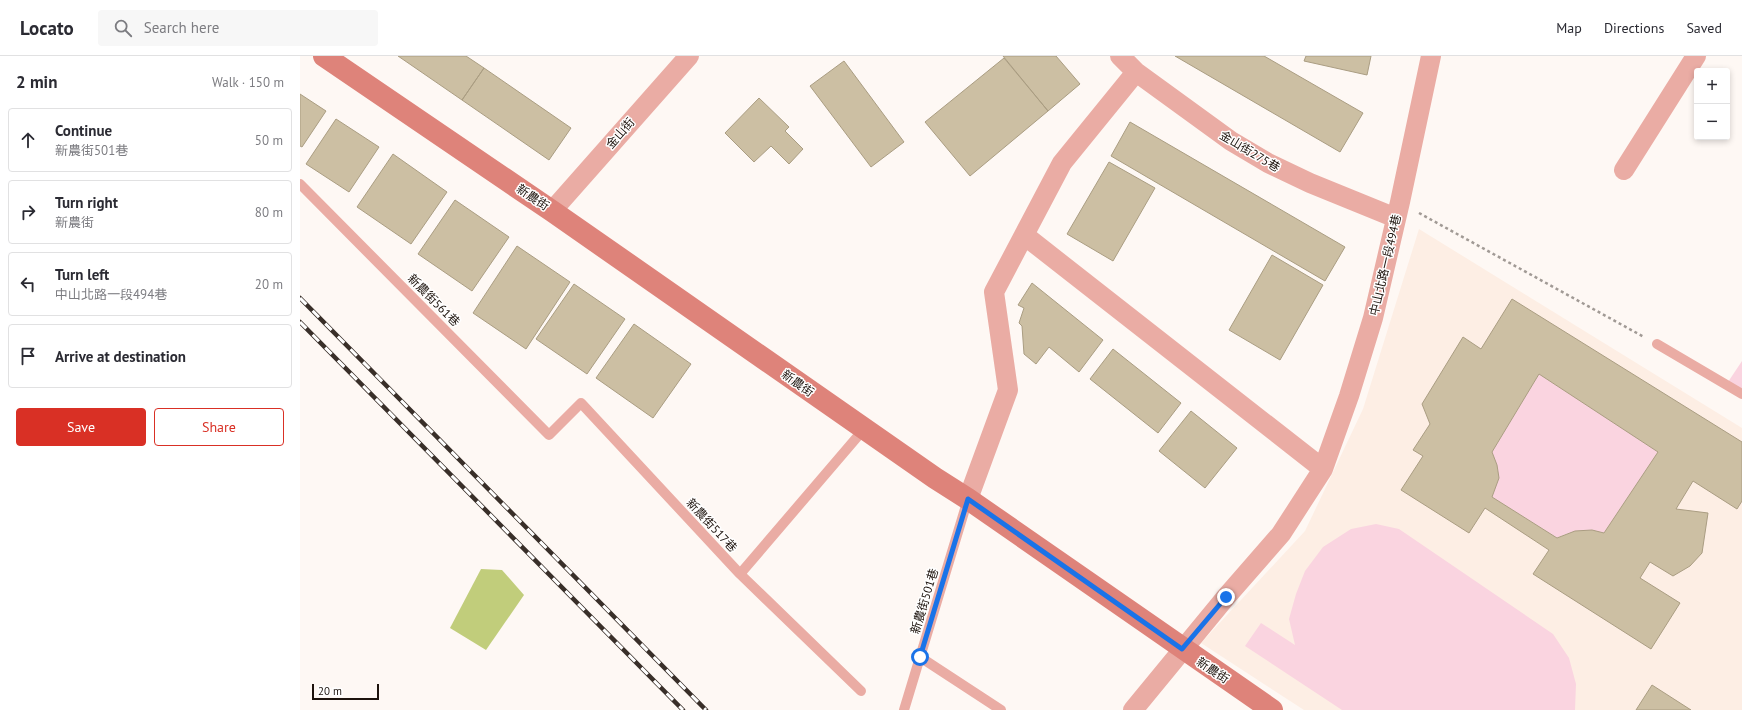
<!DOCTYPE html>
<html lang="en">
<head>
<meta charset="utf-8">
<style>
	body { margin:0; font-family:"PT Sans","Noto Sans TC",sans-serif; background:#f7f7f7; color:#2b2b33 }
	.controls { position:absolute; right:12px; top:12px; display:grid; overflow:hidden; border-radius:4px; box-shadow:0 2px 6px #0003 }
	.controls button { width:36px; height:36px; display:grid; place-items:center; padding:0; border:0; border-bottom:1px solid #e1e1e2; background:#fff; color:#2b2b33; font:20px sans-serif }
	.scale { position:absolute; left:12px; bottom:10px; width:67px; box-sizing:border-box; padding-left:4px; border:2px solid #1d130d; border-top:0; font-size:11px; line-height:14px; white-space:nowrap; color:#1d130d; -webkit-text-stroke:3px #fff; paint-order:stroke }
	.stop { position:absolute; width:12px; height:12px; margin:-9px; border:3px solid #1a73e8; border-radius:50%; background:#fff }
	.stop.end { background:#1a73e8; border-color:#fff; box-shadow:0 1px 4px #0008 }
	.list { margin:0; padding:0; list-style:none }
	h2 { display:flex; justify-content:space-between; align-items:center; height:52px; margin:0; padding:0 16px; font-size:17px }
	h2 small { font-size:13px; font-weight:400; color:#7c7c81 }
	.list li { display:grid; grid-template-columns:26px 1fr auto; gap:12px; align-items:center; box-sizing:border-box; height:64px; margin:0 8px 8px; padding:0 8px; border:1px solid #e1e1e2; border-radius:4px }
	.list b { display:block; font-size:15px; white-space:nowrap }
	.list p { margin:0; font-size:13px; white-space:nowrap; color:#7c7c81 }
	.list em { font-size:13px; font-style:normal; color:#7c7c81 }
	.actions { display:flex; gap:8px; padding:12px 16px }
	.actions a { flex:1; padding:9px 0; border:1px solid #d93025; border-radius:4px; text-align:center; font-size:14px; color:#d93025 }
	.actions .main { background:#d93025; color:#fff }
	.icon { flex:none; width:22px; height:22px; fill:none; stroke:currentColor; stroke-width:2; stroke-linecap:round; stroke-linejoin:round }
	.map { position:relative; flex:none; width:1442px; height:654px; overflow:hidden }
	header { display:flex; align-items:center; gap:24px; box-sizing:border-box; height:56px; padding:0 20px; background:#fff; border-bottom:1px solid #e1e1e2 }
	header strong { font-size:19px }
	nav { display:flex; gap:22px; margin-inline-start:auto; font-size:14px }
	.search { width:280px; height:36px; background:#f7f7f7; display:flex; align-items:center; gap:10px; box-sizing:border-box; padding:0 14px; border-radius:4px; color:#7c7c81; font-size:15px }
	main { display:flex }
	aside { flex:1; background:#fff }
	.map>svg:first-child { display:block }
	.built { fill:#fdeee4 }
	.green { fill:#fad4e0 }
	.water { fill:#c1cd7b }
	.building { fill:#ccbfa3; stroke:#aa9d82; fill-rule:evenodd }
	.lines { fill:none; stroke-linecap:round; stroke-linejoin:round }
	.path { stroke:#a19a95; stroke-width:2.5; stroke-dasharray:3 3; stroke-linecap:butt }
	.lane { stroke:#eaaca4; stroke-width:10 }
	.street { stroke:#eaaca4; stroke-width:20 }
	.secondary { stroke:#de837a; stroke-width:22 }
	.rail-casing { stroke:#392f29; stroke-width:4.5 }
	.rail { stroke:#fff; stroke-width:3; stroke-dasharray:9; stroke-linecap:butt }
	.route { stroke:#1a73e8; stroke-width:5 }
	.labels { text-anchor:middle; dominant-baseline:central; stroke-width:3; stroke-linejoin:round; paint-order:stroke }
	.street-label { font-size:12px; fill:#1d130d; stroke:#fff }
</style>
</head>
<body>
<header>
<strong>Locato</strong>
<div class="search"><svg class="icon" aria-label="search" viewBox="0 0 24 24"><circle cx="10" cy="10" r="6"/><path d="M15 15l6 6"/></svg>Search here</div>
<nav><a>Map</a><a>Directions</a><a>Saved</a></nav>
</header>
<main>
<aside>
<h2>2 min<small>Walk · 150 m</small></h2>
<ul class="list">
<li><svg class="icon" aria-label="ahead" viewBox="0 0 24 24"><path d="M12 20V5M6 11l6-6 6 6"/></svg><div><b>Continue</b><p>新農街501巷</p></div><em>50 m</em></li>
<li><svg class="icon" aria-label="right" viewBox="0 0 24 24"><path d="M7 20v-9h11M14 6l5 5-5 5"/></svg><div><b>Turn right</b><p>新農街</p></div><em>80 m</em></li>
<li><svg class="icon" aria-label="left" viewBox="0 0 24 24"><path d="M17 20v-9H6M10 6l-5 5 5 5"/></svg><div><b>Turn left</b><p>中山北路一段494巷</p></div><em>20 m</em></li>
<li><svg class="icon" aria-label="arrive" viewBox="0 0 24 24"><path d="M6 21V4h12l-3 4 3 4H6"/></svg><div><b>Arrive at destination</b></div></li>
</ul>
<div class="actions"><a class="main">Save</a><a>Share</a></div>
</aside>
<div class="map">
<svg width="1442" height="654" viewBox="0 0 1442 654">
	<rect width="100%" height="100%" fill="#fef8f4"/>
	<path class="built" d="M1119 173 1442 372V654H1004L901 587 1005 475 1063 353Z"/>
	<path class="green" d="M1442 305V338L1426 329Z
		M1239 318 1358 396 1304 477C1288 473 1272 474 1257 482L1192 441C1199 420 1200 417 1192 396Z
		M1076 468 1099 473 1253 578 1269 602 1276 628 1275 654H1042L945 590 961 567 995 589 989 563 996 538 1005 515 1023 491 1051 473Z"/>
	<path class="water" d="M181 513 202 514 224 539 186 594 150 572Z"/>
	<path class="building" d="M98 0H166L184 12 162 44Z
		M703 0H756L780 28 748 55Z
		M875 0H964L1063 57 1040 96Z
		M1006 0H1071L1067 19 1004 5Z
		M704 2 748 55 670 120 625 66Z
		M544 5 604 86 571 111 510 30Z
		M184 12 271 72 249 104 162 44Z
		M0 38 26 55 2 91 0 90Z
		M459 42 489 71 485 75 503 93 489 108 471 90 454 106 425 77Z
		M36 63 79 91 49 136 6 108Z
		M830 66 1045 191 1025 225 811 100Z
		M93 98 147 136 111 188 57 151Z
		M809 106 855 132 813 205 767 178Z
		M155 144 209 181 172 235 118 198Z
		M217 190 270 226 226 293 173 257Z
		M972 199 1023 229 980 304 929 274Z
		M732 227 803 284 779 316 749 291 736 308 724 298 722 270 719 267 724 252 718 249Z
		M274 228 325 263 287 318 236 283Z
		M1212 243 1442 386V445L1437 453 1393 425 1376 453 1408 457 1402 497 1390 510 1373 520 1350 506 1340 522 1380 547 1351 593 1233 518 1249 494 1185 452 1169 477 1101 434 1123 400 1113 394 1130 368 1122 348 1163 281 1181 293ZM1239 318 1358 396 1304 477 1292 474 1275 475 1257 482 1192 441 1199 422 1197 409 1192 396Z
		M334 268 391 308 353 362 296 322Z
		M813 293 881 347 858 377 790 323Z
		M891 355 937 392 905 432 859 395Z
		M1352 629 1391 654H1336Z"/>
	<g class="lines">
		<path class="path" d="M1119 157 1344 281"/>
		<path class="lane" d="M0 128 249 379 281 347 440 518 561 635
			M1357 288 1442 338
			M440 518 564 373
			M620 601 701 654
			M604 654 668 443"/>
		<path class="street" d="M820 0 836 16 931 85 968 107 1010 127 1096 162
			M1324 114 1396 0
			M252 155 389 0
			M724 179 1023 413
			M668 443 708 334 694 236 762 107 836 16
			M833 654 926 541 981 478 1023 413 1049 340 1073 262 1100 146 1131 0"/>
		<path class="secondary" d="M24 0 252 155 635 422 668 443 972 654"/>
		<defs>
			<path id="rail" d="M0 242 406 654
				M0 266 383 654"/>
		</defs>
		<use href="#rail" class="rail-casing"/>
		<use href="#rail" class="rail"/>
	</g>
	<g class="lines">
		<path class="route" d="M620 601 668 443 882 593 926 541"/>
	</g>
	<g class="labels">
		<g class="street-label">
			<text transform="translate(320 77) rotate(-49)">金山街</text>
			<text transform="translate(950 95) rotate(31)">金山街275巷</text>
			<text transform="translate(233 141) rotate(34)">新農街</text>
			<text transform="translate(1085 209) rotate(-77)">中山北路一段494巷</text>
			<text transform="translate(134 244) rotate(45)">新農街561巷</text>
			<text transform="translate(498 327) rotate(35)">新農街</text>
			<text transform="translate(412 469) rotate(47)">新農街517巷</text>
			<text transform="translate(624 545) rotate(-73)">新農街501巷</text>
			<text transform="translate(913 614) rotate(34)">新農街</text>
		</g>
	</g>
</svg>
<div class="controls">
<button>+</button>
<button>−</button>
</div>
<div class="scale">20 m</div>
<div class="stop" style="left:620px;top:601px"></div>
<div class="stop end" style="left:926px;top:541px"></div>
</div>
</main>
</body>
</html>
